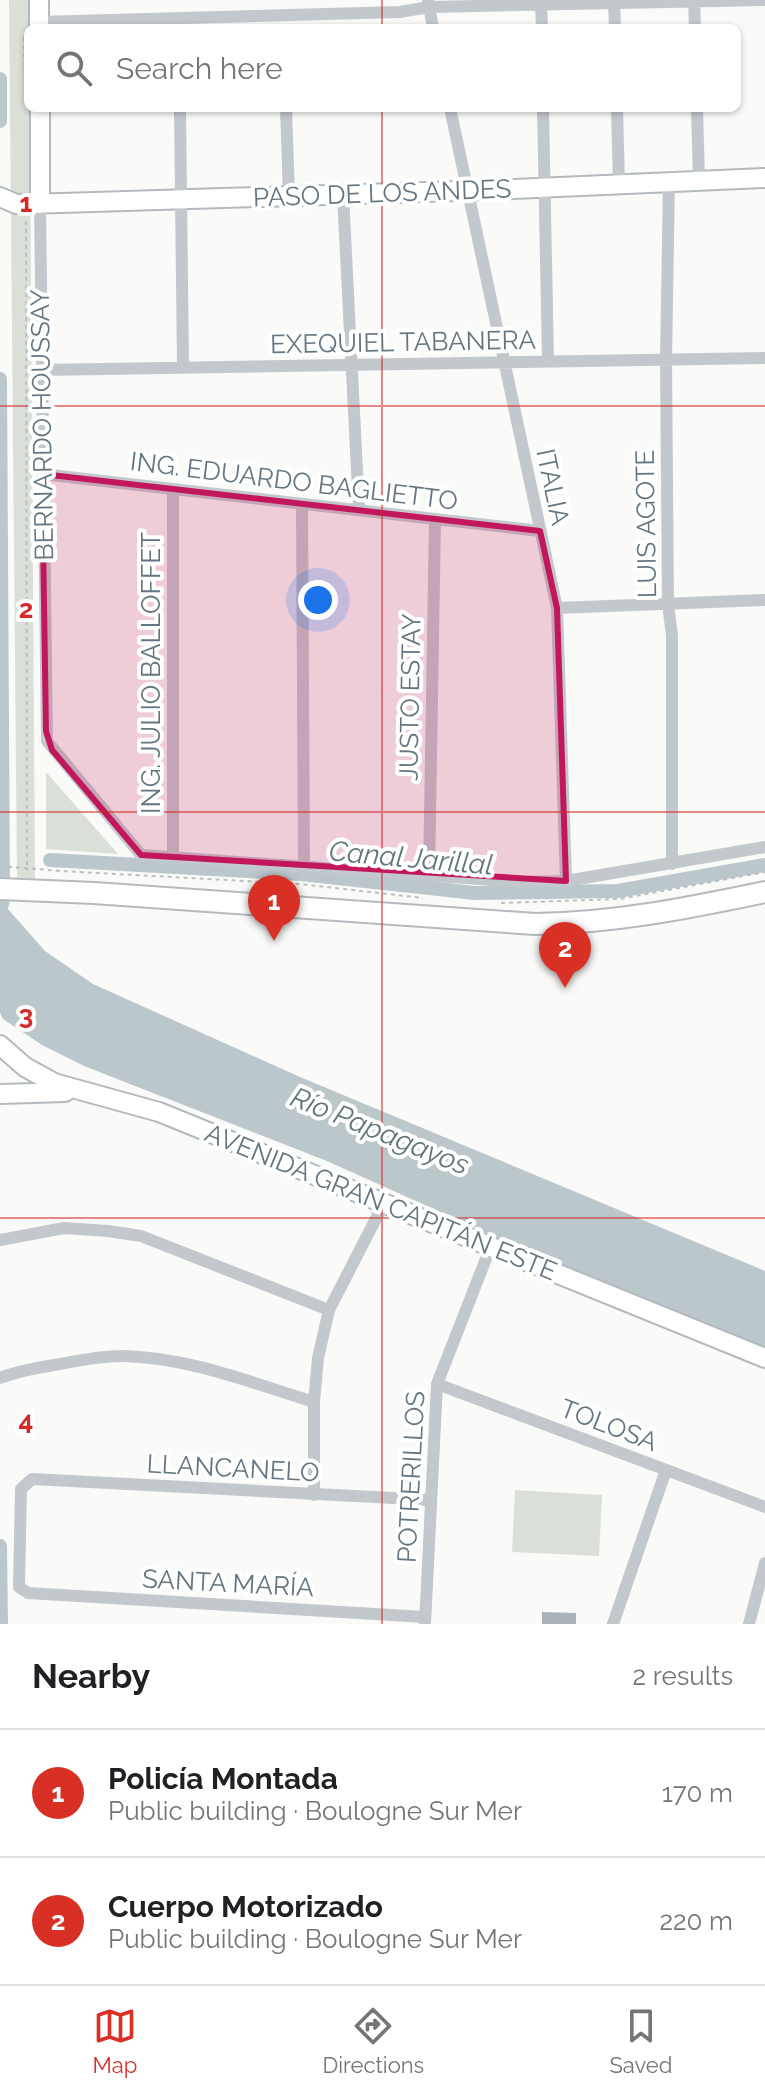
<!DOCTYPE html>
<html lang="en">
<head>
<meta charset="utf-8">
<style>
	body { margin:0; font-family:Raleway,sans-serif; background:#f6f6f6; color:#202124 }
	.you { position:absolute; left:318px; top:600px; width:28px; height:28px; margin:-20px; border:6px solid #fff; border-radius:50%; background:#1a73e8; box-shadow:0 0 0 12px #1a73e833 }
	.badge { display:grid; place-items:center; width:52px; height:52px; border-radius:50%; background:#d93025; color:#fff; font-size:26px; font-weight:700 }
	.pin { position:absolute; translate:-50% -66px; filter:drop-shadow(0 2px 4px #0008) }
	.pin::after { content:''; position:absolute; top:42px; width:28px; height:24px; background:inherit; clip-path:polygon(0 0,100% 0,50% 100%) }
	.list { margin:0; padding:0; list-style:none }
	h2 { display:flex; justify-content:space-between; align-items:center; height:104px; margin:0; padding:0 32px; font-size:34px }
	h2 small { font-size:26px; font-weight:400; color:#757577 }
	.list li { display:grid; grid-template-columns:52px 1fr auto; gap:24px; align-items:center; box-sizing:border-box; height:128px; padding:0 32px; border-top:2px solid #e0e0e0 }
	.list b { display:block; font-size:30px; white-space:nowrap }
	.list p { margin:0; font-size:26px; white-space:nowrap; color:#757577 }
	.list em { font-size:26px; font-style:normal; color:#757577 }
	.icon { flex:none; width:44px; height:44px; fill:none; stroke:currentColor; stroke-width:2; stroke-linecap:round; stroke-linejoin:round }
	.map { position:relative; flex:none; width:765px; height:1624px; overflow:hidden }
	.search { position:absolute; background:#fff; box-shadow:0 2px 6px #0004; left:24px; right:24px; top:24px; height:88px; display:flex; align-items:center; gap:20px; box-sizing:border-box; padding:0 28px; border-radius:12px; color:#757577; font-size:30px }
	.sheet { height:360px; background:#fff }
	nav { display:flex; justify-content:space-around; align-items:center; box-sizing:border-box; height:112px; border-top:2px solid #e0e0e0; background:#fff; font-size:22px; color:#757577 }
	nav a { display:grid; justify-items:center; gap:4px }
	nav .on { color:#d93025 }
	.map>svg:first-child { display:block }
	.green { fill:#dadfd7 }
	.water { fill:#bbc7cb }
	.lines { fill:none; stroke-linecap:round; stroke-linejoin:round }
	.canal { stroke:#bbc7cb; stroke-width:14 }
	.building { fill:#aab3b9 }
	.secondary-casing { stroke:#b3babf; stroke-width:22 }
	.primary-casing { stroke:#b5babe; stroke-width:24 }
	.path { stroke:#bbbfc2; stroke-width:2; stroke-dasharray:4 4; stroke-linecap:butt }
	.street { stroke:#c3c8cc; stroke-width:12 }
	.secondary { stroke:#fff; stroke-width:18 }
	.primary { stroke:#fff; stroke-width:20 }
	.marked { fill:#c2185b; fill-opacity:0.2; stroke:#c2185b; stroke-width:6; stroke-linejoin:round }
	.grid { fill:none; stroke:#d62828; stroke-width:2; stroke-opacity:0.55 }
	.labels { text-anchor:middle; dominant-baseline:central; stroke-width:8; stroke-linejoin:round; paint-order:stroke }
	.street-label { font-size:26px; fill:#657683; stroke:#fff }
	.water-label { font-size:28px; font-style:italic; fill:#60757c; stroke:#fff }
	.grid-label { font-size:26px; text-anchor:middle; font-weight:bold; fill:#d62828; stroke:#fff; stroke-width:8; stroke-linejoin:round; paint-order:stroke }
</style>
</head>
<body>
<div class="map">
<svg width="765" height="1624" viewBox="0 0 765 1624">
	<rect width="100%" height="100%" fill="#fafaf8"/>
	<path class="green" d="M9 0H29L35 879 17 878Z
		M46 772 118 854 46 849Z
		M515 1490 602 1495 599 1556 512 1552Z"/>
	<path class="water" d="M0 908H7L45 951 93 984 300 1077 765 1271V1350L487 1233 327 1161 84 1066 42 1045 3 1019 0 1013Z"/>
	<g class="lines">
		<path class="canal" d="M0 79V121
			M0 379 3 899 0 913
			M50 860 301 874 475 893 618 891 765 865
			M0 1546 1 1624"/>
	</g>
	<path class="building" d="M542 1612 576 1613V1624H542Z"/>
	<g class="lines">
		<defs>
			<path id="secondary" d="M39 0V28
				M40 108V204
				M0 197 16 204 61 203 491 190 765 178
				M0 1045 25 1067 54 1083 159 1112 765 1358
				M0 1094 65 1092"/>
			<path id="primary" d="M0 889 94 893 535 924C614 923 689 908 765 892"/>
		</defs>
		<use href="#secondary" class="secondary-casing"/>
		<use href="#primary" class="primary-casing"/>
		<path class="path" d="M24 37 25 103
			M26 221 27 871
			M0 866 61 871 300 884 423 898
			M501 903 619 899 765 872"/>
		<path class="street" d="M428 0 433 28
			M694 0 695 28
			M614 4 615 28
			M541 5 542 28
			M39 22 400 12 429 7 765 0
			M180 108 183 368
			M286 108 289 196
			M450 108 557 608 566 881
			M543 108 548 361
			M617 108 619 184
			M697 108 699 181
			M669 182 666 359 668 605 672 635V864
			M343 195 359 510
			M40 204 47 741 141 855 522 882 566 881 765 847
			M41 370 765 358
			M42 474 540 531
			M302 504 304 866
			M557 608 765 600
			M173 857V489
			M429 876 435 519
			M0 1240 64 1228 108 1231 141 1236 329 1310
			M0 1378C18 1371 36 1368 54 1365 76 1361 99 1356 122 1356 188 1357 252 1383 314 1402
			M437 1384 765 1507
			M314 1495V1402L318 1358 329 1310 384 1203
			M425 1617 28 1593 19 1587 21 1489 32 1479 431 1500
			M425 1624 437 1384 491 1246
			M613 1624 666 1470
			M749 1624 765 1563"/>
		<use href="#secondary" class="secondary"/>
		<use href="#primary" class="primary"/>
	</g>
	<path class="marked" d="M42 474 540 531 557 608 566 881 141 855 52 750 46 731Z"/>
	<path class="grid" d="M382 0V28M382 108V1624M0 406H765M0 812H765M0 1218H765"/>
	<g class="labels">
		<g class="street-label">
			<text transform="translate(382 193) rotate(-2)">PASO DE LOS ANDES</text>
			<text transform="translate(403 342) rotate(-1)">EXEQUIEL TABANERA</text>
			<text transform="translate(42 425) rotate(-91)">BERNARDO HOUSSAY</text>
			<text transform="translate(294 481) rotate(7)">ING. EDUARDO BAGLIETTO</text>
			<text transform="translate(553 487) rotate(78)">ITALIA</text>
			<text transform="translate(646 524) rotate(-91)">LUIS AGOTE</text>
			<text transform="translate(151 673) rotate(-90)">ING. JULIO BALLOFFET</text>
			<text transform="translate(410 697) rotate(-89)">JUSTO ESTAY</text>
			<text transform="translate(381 1202) rotate(22)">AVENIDA GRAN CAPITÁN ESTE</text>
			<text transform="translate(609 1425) rotate(21)">TOLOSA</text>
			<text transform="translate(233 1468) rotate(3)">LLANCANELO</text>
			<text transform="translate(411 1477) rotate(-87)">POTRERILLOS</text>
			<text transform="translate(228 1583) rotate(3)">SANTA MARÍA</text>
		</g>
		<g class="water-label">
			<text transform="translate(411 858) rotate(5)">Canal Jarillal</text>
			<text transform="translate(380 1131) rotate(22)">Río Papagayos</text>
		</g>
	</g>
	<g class="grid-label">
		<text x="26" y="212">1</text>
		<text x="26" y="618">2</text>
		<text x="26" y="1024">3</text>
		<text x="26" y="1430">4</text>
	</g>
</svg>
<div class="you"></div>
<div class="pin badge" style="left:274px;top:941px">1</div>
<div class="pin badge" style="left:565px;top:988px">2</div>
<div class="search"><svg class="icon" aria-label="search" viewBox="0 0 24 24"><circle cx="10" cy="10" r="6"/><path d="M15 15l6 6"/></svg>Search here</div>
</div>
<section class="sheet">
<h2>Nearby<small>2 results</small></h2>
<ul class="list">
<li><span class="badge">1</span><div><b>Policía Montada</b><p>Public building · Boulogne Sur Mer</p></div><em>170 m</em></li>
<li><span class="badge">2</span><div><b>Cuerpo Motorizado</b><p>Public building · Boulogne Sur Mer</p></div><em>220 m</em></li>
</ul>
</section>
<nav>
<a class="on"><svg class="icon" aria-label="map" viewBox="0 0 24 24"><path d="M3 6l6-2 6 2 6-2v14l-6 2-6-2-6 2zM9 4v14M15 6v14"/></svg>Map</a>
<a><svg class="icon" aria-label="directions" viewBox="0 0 24 24"><path d="M12 3l9 9-9 9-9-9zM9 14v-3h6M13 9l2 2-2 2"/></svg>Directions</a>
<a><svg class="icon" aria-label="saved" viewBox="0 0 24 24"><path d="M7 4h10v16l-5-4-5 4z"/></svg>Saved</a>
</nav>
</body>
</html>
